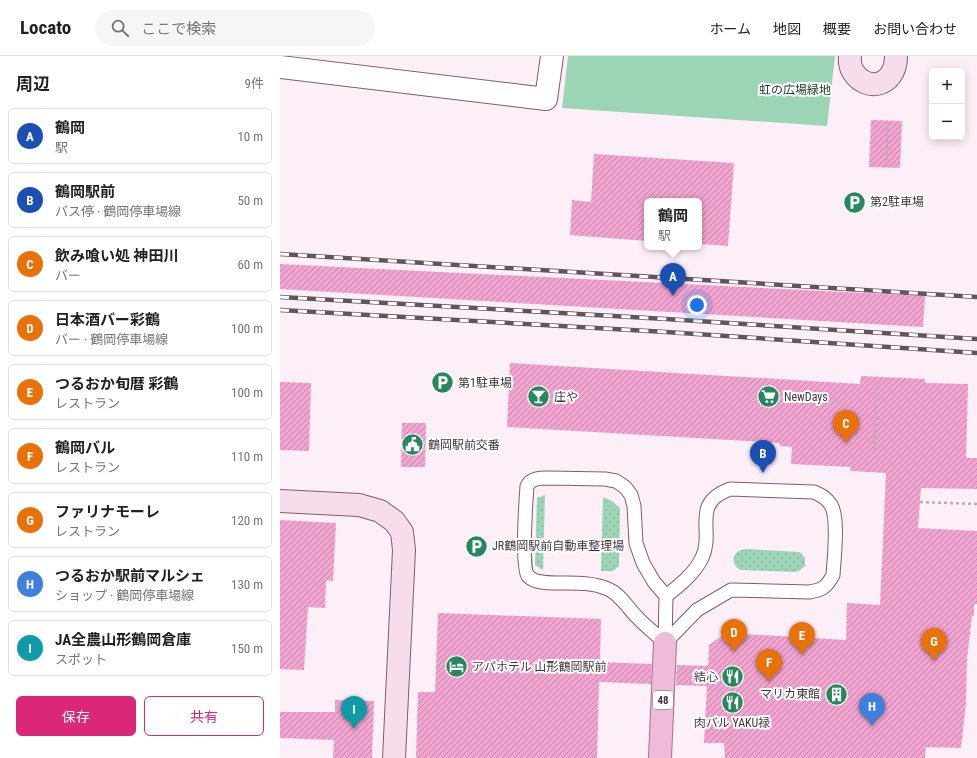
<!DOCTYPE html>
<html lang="ja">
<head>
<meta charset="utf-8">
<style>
	body { margin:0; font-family:"Roboto Condensed","Noto Sans JP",sans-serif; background:#f6f6f6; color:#202124 }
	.controls { position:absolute; right:12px; top:12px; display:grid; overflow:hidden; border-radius:6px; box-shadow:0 2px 10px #0003 }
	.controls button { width:36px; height:36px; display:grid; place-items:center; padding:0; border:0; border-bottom:1px solid #e0e0e0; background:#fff; color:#202124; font:20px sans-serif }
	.you { position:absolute; left:417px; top:249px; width:14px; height:14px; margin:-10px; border:3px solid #fff; border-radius:50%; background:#1a73e8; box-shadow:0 0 0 6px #1a73e833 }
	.badge { display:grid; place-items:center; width:26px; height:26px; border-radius:50%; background:#db2777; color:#fff; font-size:13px; font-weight:700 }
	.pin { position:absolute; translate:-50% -33px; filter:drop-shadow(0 1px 2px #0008) }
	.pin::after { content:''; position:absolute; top:21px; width:14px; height:12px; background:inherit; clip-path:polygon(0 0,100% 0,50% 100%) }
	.popup { position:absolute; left:364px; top:142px; width:58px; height:52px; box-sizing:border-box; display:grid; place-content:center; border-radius:6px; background:#fff; filter:drop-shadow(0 1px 3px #0005); font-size:13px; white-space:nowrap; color:#757577 }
	.popup b { font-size:15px; color:#202124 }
	.popup::after { content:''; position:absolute; left:50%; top:100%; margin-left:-8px; border:8px solid transparent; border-top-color:#fff }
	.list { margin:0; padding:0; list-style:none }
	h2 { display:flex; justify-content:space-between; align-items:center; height:52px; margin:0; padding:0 16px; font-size:17px }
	h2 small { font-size:13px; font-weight:400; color:#757577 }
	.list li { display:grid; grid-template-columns:26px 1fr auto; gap:12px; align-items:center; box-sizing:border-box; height:56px; margin:0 8px 8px; padding:0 8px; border:1px solid #e0e0e0; border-radius:6px }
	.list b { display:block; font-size:15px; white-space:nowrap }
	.list p { margin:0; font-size:13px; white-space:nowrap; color:#757577 }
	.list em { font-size:13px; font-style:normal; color:#757577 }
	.actions { display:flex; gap:8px; padding:12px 16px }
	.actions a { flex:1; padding:9px 0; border:1px solid #db2777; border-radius:6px; text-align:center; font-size:14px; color:#db2777 }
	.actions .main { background:#db2777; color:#fff }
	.icon { flex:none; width:22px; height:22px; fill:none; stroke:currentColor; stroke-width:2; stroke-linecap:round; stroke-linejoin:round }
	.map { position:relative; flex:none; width:697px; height:702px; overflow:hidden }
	header { display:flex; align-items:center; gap:24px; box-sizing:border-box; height:56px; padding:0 20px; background:#fff; border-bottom:1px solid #e0e0e0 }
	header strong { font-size:19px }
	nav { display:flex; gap:22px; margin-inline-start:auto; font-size:14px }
	.search { width:280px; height:36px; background:#f6f6f6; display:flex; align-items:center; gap:10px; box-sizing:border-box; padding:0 14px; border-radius:22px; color:#757577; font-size:15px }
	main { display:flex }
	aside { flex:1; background:#fff }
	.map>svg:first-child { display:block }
	.grass { fill:url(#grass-dots) }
	.park { fill:#9bd5b6 }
	.building { fill:url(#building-hatch) }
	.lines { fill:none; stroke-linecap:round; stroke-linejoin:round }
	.lane-casing { stroke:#7c5f6f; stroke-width:15 }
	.street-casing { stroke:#7c5f6f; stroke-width:24 }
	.secondary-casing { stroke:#7c5f6f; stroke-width:24 }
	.primary-casing { stroke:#ab6e91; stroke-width:24 }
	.path { stroke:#bbadb5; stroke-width:2.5; stroke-dasharray:3 3; stroke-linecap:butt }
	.lane { stroke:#fff; stroke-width:13 }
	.street { stroke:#fff; stroke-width:22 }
	.secondary { stroke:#f7ddec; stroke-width:22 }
	.primary { stroke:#eebbd9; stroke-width:22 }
	.rail-casing { stroke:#61545b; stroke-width:4.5 }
	.rail { stroke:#fff; stroke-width:3; stroke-dasharray:9; stroke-linecap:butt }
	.labels { text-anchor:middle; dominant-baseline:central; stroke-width:4; stroke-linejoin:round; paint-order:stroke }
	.shield { fill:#fff; stroke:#7b7276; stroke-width:1 }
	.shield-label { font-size:11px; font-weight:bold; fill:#42353c }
	.park-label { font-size:12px; fill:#123927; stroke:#fff }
	.poi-label { font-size:12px; fill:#42353c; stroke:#fff; text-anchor:start }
</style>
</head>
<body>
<header>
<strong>Locato</strong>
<div class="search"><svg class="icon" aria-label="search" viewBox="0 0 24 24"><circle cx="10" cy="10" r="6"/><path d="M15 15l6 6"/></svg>ここで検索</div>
<nav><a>ホーム</a><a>地図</a><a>概要</a><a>お問い合わせ</a></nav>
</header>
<main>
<aside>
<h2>周辺<small>9件</small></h2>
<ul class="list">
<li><span class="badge" style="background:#1a4fb4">A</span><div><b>鶴岡</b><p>駅</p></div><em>10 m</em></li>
<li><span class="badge" style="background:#1a4fb4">B</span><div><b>鶴岡駅前</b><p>バス停 · 鶴岡停車場線</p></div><em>50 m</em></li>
<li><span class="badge" style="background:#e8710a">C</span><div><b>飲み喰い処 神田川</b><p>バー</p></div><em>60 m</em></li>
<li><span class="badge" style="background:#e8710a">D</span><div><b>日本酒バー彩鶴</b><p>バー · 鶴岡停車場線</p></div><em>100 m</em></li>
<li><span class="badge" style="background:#e8710a">E</span><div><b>つるおか旬暦 彩鶴</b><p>レストラン</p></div><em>100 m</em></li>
<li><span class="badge" style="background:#e8710a">F</span><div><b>鶴岡バル</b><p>レストラン</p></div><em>110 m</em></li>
<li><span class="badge" style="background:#e8710a">G</span><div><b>ファリナモーレ</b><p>レストラン</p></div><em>120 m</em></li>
<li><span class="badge" style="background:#3f7fe0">H</span><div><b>つるおか駅前マルシェ</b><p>ショップ · 鶴岡停車場線</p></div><em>130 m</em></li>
<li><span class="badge" style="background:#0f9aa8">I</span><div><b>JA全農山形鶴岡倉庫</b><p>スポット</p></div><em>150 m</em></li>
</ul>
<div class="actions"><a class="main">保存</a><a>共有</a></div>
</aside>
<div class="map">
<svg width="697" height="702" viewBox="0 0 697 702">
	<defs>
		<pattern id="grass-dots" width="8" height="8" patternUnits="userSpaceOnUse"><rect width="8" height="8" fill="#9bd5b6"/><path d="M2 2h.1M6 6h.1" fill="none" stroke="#87b79d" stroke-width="1.8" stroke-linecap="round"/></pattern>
		<pattern id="building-hatch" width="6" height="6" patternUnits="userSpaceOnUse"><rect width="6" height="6" fill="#f1a4d0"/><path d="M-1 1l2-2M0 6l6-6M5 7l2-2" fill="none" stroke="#c586aa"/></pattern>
	</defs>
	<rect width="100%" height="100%" fill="#fdeff7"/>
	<path class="grass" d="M265 439 263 514 255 509 257 442Z
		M323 441 332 445 340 452 339 510 333 515H321Z
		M464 493 520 496 525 502V510L519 515 515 516 460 514C453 509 451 503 457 496Z"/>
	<path class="park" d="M288 0H555L547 70 282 52Z"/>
	<path class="building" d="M591 64 622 65 620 112 589 111Z
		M314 98 454 107 448 190 419 188V145H367V185L290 179 292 144 311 146Z
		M0 208 645 240 643 271 0 233Z
		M230 307 580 328 581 320 645 323V327L688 328 686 402H697V433L641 432 638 472 697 475V548H694V560H692L687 603 686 647 681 692 646 691 645 702H445L444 687H424L427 630 396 629 397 609 428 610 429 589 446 577 566 584 567 547 600 549 606 417 570 415 571 411 511 408 512 391 500 390V387L227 371Z
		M0 326 31 327 29 395 0 394Z
		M122 367H146L145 411H121Z
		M0 464 56 467 53 525 46 524 45 552 28 551 24 614 0 613Z
		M158 557 321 563 320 606 372 608 371 628 319 626 317 702H136L138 636H155Z
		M55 644 94 645 92 702H53L54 684 0 682V656H55Z"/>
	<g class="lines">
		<defs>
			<path id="lane" d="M268 422 325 423 336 425 345 431 351 439 354 450 356 487 363 507 374 526 386 540 385 587C376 578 365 570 356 560 347 551 340 538 328 533 312 526 294 527 277 527 268 527 254 527 248 520 241 512 246 444 247 430 251 422 260 422 268 422Z
				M385 587 417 554 451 534 529 536C542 534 546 532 553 519 554 503 559 462 551 449 547 442 541 439 534 436L450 433C410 448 435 474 422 502 414 518 400 529 386 540"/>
			<path id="street" d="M0 11 266 43 272 0"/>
			<path id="secondary" d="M570 0C567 26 601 40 613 15 615 11 616 5 616 0
				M0 445 79 449 100 455 114 465 122 476 124 494 114 702"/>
			<path id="primary" d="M380 702 385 587"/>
		</defs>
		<use href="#lane" class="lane-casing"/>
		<use href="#street" class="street-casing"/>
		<use href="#secondary" class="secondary-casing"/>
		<use href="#primary" class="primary-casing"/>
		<path class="path" d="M606 111 608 64
			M594 394 598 321
			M640 446 697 448"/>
		<use href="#lane" class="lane"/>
		<use href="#street" class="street"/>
		<use href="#secondary" class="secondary"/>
		<use href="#primary" class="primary"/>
		<defs>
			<path id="rail" d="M0 198 697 241
				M0 241 386 263 697 283
				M0 254 386 276 697 297"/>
		</defs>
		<use href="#rail" class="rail-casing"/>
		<use href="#rail" class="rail"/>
	</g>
	<defs>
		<symbol id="parking-disc" viewBox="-11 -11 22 22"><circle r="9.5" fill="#29875f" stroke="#fff"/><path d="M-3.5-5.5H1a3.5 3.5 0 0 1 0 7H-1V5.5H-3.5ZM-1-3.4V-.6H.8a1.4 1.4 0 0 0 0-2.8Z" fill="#fff"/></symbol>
		<symbol id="bar-disc" viewBox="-11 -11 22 22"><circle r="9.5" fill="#29875f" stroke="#fff"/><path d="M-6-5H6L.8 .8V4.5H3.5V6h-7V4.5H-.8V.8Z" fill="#fff"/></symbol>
		<symbol id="supermarket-disc" viewBox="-11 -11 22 22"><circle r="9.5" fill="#29875f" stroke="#fff"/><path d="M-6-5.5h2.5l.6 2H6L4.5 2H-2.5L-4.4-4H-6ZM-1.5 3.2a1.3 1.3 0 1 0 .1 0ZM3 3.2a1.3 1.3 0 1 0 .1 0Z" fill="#fff"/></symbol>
		<symbol id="civic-disc" viewBox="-11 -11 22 22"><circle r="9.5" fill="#29875f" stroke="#fff"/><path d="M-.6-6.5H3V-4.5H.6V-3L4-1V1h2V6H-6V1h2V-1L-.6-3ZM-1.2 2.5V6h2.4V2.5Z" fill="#fff"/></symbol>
		<symbol id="hotel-disc" viewBox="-11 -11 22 22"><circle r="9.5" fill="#29875f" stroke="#fff"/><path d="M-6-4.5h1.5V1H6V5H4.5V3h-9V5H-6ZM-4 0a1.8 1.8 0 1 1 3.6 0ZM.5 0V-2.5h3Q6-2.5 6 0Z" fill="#fff"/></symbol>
		<symbol id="restaurant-disc" viewBox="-11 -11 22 22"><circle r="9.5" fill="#29875f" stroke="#fff"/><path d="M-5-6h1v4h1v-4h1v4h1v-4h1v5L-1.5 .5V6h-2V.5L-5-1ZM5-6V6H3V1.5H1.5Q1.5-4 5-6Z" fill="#fff"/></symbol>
		<symbol id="building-disc" viewBox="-11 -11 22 22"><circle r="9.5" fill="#29875f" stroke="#fff"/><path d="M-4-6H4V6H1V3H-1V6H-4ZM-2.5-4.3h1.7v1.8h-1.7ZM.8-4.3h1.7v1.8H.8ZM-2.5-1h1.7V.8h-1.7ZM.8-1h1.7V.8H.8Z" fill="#fff"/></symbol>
	</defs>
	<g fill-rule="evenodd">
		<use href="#parking-disc" x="562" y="134" width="25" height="25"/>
		<use href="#parking-disc" x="150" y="314" width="25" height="25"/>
		<use href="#bar-disc" x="246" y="328" width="25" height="25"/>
		<use href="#supermarket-disc" x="476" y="328" width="25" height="25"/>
		<use href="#civic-disc" x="120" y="376" width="25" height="25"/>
		<use href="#parking-disc" x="184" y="478" width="25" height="25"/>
		<use href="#hotel-disc" x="164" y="598" width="25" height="25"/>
		<use href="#restaurant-disc" x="440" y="608" width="25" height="25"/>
		<use href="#building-disc" x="544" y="626" width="25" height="25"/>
		<use href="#restaurant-disc" x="440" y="634" width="25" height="25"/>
	</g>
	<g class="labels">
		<rect class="shield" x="373" y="635" width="20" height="18" rx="3"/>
		<g class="shield-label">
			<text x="383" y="644">48</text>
		</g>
		<g class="park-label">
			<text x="515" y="34">虹の広場緑地</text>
		</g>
		<g class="poi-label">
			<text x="590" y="146">第2駐車場</text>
			<text x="178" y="327">第1駐車場</text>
			<text x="274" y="341">庄や</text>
			<text x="504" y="341">NewDays</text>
			<text x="148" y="389">鶴岡駅前交番</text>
			<text x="212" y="490">JR鶴岡駅前自動車整理場</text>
			<text x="192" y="611">アパホテル 山形鶴岡駅前</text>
			<text x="438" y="621" text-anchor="end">結心</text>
			<text x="540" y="638" text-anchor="end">マリカ東館</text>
			<text x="452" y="667" text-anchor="middle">肉バル YAKU禄</text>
		</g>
	</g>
</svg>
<div class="controls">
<button>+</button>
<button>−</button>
</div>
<div class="you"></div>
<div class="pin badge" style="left:393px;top:240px;background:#1a4fb4">A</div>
<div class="popup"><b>鶴岡</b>駅</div>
<div class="pin badge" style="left:483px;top:417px;background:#1a4fb4">B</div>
<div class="pin badge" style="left:566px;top:387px;background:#e8710a">C</div>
<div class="pin badge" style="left:454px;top:596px;background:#e8710a">D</div>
<div class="pin badge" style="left:522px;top:599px;background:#e8710a">E</div>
<div class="pin badge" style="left:489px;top:626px;background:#e8710a">F</div>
<div class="pin badge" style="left:654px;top:605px;background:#e8710a">G</div>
<div class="pin badge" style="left:592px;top:670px;background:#3f7fe0">H</div>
<div class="pin badge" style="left:74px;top:673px;background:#0f9aa8">I</div>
</div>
</main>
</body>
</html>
